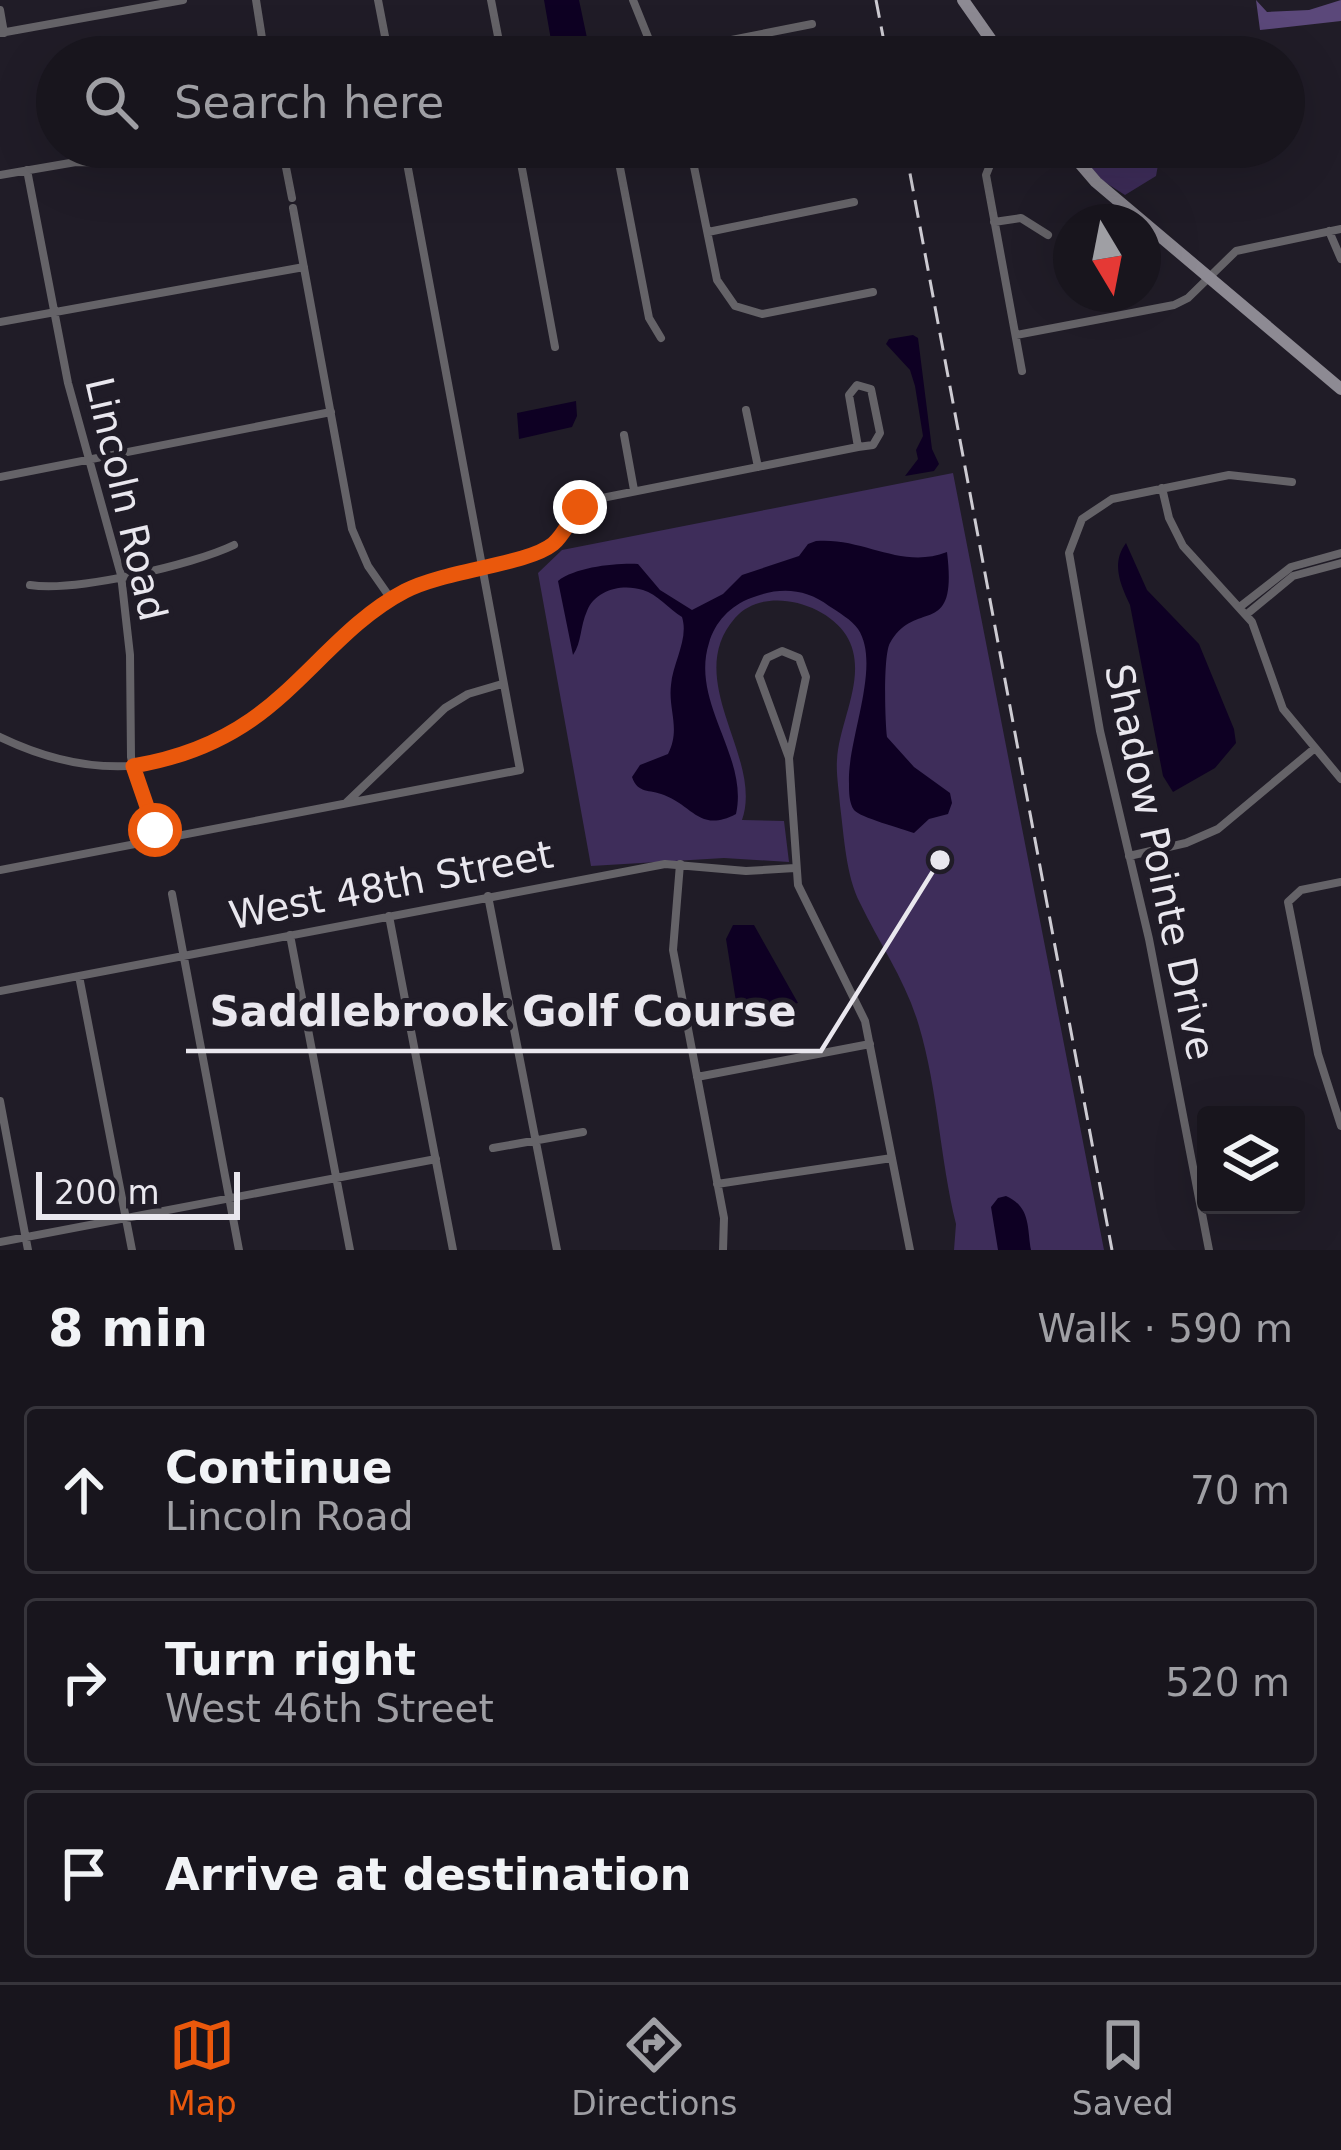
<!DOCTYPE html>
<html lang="en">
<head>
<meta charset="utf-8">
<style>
	body { margin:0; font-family:"DejaVu Sans",sans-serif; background:#211e26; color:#f1f3f6 }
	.controls { position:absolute; right:36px; bottom:36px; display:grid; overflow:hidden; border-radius:12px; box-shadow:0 12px 48px #0002 }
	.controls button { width:108px; height:108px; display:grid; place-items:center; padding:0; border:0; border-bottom:3px solid #36343b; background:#18151d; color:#f1f3f6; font:60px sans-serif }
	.compass { position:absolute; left:1053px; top:204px; width:108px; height:108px; border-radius:50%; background:#18151d; box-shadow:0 12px 48px #0002; rotate:170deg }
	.scale { position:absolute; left:36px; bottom:30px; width:204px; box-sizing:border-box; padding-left:12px; border:6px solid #e9e7ee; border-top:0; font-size:33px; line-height:42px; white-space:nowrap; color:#e9e7ee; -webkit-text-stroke:9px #201c27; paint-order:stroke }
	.stop { position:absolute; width:36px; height:36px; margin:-27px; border:9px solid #ea580c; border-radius:50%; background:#fff }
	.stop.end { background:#ea580c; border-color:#fff; box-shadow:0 3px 12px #0008 }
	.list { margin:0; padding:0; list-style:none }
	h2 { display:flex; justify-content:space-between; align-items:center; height:156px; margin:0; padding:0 48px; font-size:51px }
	h2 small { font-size:39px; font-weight:400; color:#9f9fa4 }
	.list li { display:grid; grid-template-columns:78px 1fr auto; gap:36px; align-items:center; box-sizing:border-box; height:168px; margin:0 24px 24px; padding:0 24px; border:3px solid #36343b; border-radius:12px }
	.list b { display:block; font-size:45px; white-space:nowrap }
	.list p { margin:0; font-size:39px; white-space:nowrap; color:#9f9fa4 }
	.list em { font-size:39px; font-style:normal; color:#9f9fa4 }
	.icon { flex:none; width:66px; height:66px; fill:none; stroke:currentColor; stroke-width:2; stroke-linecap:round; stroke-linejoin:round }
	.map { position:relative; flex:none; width:1341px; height:1250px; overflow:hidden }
	.search { position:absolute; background:#18151d; box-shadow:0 12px 48px #0002; left:36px; right:36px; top:36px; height:132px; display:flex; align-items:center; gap:30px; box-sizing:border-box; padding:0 42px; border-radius:66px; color:#9f9fa4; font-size:45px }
	.sheet { height:732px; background:#18151d }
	nav { display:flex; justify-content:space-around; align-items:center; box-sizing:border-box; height:168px; border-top:3px solid #36343b; background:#18151d; font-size:33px; color:#9f9fa4 }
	nav a { display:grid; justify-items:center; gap:6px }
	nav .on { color:#ea580c }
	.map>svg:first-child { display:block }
	.green { fill:#3e2d5a }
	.forest { fill:#5b487a }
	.water { fill:#0e0023 }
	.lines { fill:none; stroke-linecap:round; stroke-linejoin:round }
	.street { stroke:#656368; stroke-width:8 }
	.secondary { stroke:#8d8a93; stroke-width:12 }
	.rail { stroke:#cdcbd2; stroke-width:3; stroke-dasharray:18 9; stroke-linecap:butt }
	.route { stroke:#ea580c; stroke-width:15 }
	.labels { text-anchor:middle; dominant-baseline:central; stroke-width:10; stroke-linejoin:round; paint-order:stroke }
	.street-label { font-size:39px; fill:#e9e7ee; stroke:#201c27 }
	.leader { fill:none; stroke:#e9e7ee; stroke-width:4.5 }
	.callout-dot { fill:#e9e7ee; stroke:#201c27; stroke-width:4.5 }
	.callout-label { font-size:42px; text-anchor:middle; font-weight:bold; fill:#e9e7ee; stroke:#201c27; stroke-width:10; stroke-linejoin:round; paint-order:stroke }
</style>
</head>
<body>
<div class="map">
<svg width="1341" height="1250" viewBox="0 0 1341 1250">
	<rect width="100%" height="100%" fill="#201c27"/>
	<path class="green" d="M1073 147H1152L1158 165 1156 176 1125 195 1103 181Z
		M953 473 1104 1250H954L956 1224C940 1159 938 1090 919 1026 906 981 880 945 860 903 846 876 844 836 840 805 839 791 836 774 837 760 839 720 870 673 846 635 826 603 763 585 735 618 681 680 764 757 742 820L784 821 789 862 724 858 591 866 538 573 562 550Z"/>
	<path class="forest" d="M1256 0 1267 12 1309 10 1341 0V21L1260 30Z"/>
	<path class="water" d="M544 0H579L591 57H554Z
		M913 335 918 338 932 449 939 464 934 471 905 476 918 459 916 450 923 436 915 386 910 370 886 344 889 339Z
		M576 401 577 416 572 427 519 439 517 413Z
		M816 541C864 537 901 570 947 552 958 641 916 597 890 643 883 655 885 722 887 737L914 767 950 793 952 803 948 814 929 819 914 833C903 829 859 817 854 810 849 803 849 792 849 783 847 740 882 665 858 629 852 620 838 612 829 606 805 588 779 587 751 598 730 606 715 622 709 643 690 703 749 756 736 814 700 833 693 806 664 795 649 789 638 794 632 777L640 765 668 754C681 729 668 710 671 685 673 662 689 639 682 617 669 609 657 594 643 590 622 583 595 590 587 611 580 626 582 642 573 655L558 581C576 567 615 563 638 564L660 590 692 610 723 594 742 575 799 556 808 544Z
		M1126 543 1147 590 1199 644 1234 729 1236 743 1215 768 1173 792 1163 776 1130 605C1120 584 1111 563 1126 543Z
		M733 925H754L798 1003 744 1014 737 1008 726 939Z
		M1006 1196C1031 1207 1027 1228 1031 1250H998L991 1207 998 1198Z"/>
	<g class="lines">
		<path class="street" d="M256 0 265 57
			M378 0 389 57
			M491 0 502 57
			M633 0 656 57
			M0 10 4 33
			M0 33 183 0
			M655 55 812 24
			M282 147 292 198
			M518 147 555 347
			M616 147 649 318 661 338
			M690 147 717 280 735 306 762 314 873 292
			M992 160 986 175 1022 371
			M27 170 68 383 121 575 130 655 131 757 137 785 159 839
			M0 175 76 162 141 163 198 147
			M293 208 352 529 368 566 391 599
			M994 222 1021 218 1048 235
			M1329 231 1341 259
			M708 232 854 202
			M0 322 304 267
			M1016 335 1174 305 1188 298 1236 251 1341 229
			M857 385 871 389 880 433 873 445 858 447 849 395Z
			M746 410 758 467
			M624 435 634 490
			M0 477 331 412
			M1162 488 1169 518 1183 546 1252 622 1283 709 1341 779
			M30 585C75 592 193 565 234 545
			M1241 606 1291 567 1341 553
			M1247 614 1293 576 1341 563
			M782 651 799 658 806 677 789 758 759 676 767 658Z
			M0 737C91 781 183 778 264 711 306 676 342 632 387 602 437 568 491 574 542 550 565 540 569 512 592 500L858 447
			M789 758 798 885 865 1021 910 1250
			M346 803 445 708 468 694 502 684
			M1129 856 1186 843 1218 829 1315 748
			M680 864 673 950 724 1218 723 1250
			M0 870 520 770 404 147
			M1341 882 1301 890 1288 902 1318 1054 1341 1126
			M172 894 239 1250
			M488 896 557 1250
			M389 916 453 1250
			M290 935 350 1250
			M79 976 132 1250
			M0 991 665 864 746 871 795 868
			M697 1077 870 1044
			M0 1101 28 1250
			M493 1148 583 1132
			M717 1184 892 1158
			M0 1242 436 1159
			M1209 1250 1149 939 1100 731 1069 553 1082 519 1112 499 1229 475 1292 482"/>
		<path class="secondary" d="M963 0 1003 57
			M1066 147 1096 182 1341 389"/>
		<path class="rail" d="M876 0 887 57
			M905 147 1112 1250"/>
	</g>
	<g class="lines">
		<path class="route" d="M155 830 133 766C175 759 215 745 251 720 306 682 345 622 405 591 445 570 527 565 553 544 565 534 570 518 580 507"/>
	</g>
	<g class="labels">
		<g class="street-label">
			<text transform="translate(126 499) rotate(77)">Lincoln Road</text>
			<text transform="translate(1160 862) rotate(78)">Shadow Pointe Drive</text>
			<text transform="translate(391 885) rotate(-11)">West 48th Street</text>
		</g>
	</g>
	<path class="leader" d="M940 860L821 1051H186"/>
	<circle class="callout-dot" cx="940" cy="860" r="12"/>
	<g class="callout-label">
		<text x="503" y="1026">Saddlebrook Golf Course</text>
	</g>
</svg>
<div class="controls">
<button><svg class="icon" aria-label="layers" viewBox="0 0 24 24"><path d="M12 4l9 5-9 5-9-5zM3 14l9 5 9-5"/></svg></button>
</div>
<svg class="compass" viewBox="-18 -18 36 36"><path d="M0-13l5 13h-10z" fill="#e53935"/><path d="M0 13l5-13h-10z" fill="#9f9fa4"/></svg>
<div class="scale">200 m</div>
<div class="stop" style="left:155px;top:830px"></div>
<div class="stop end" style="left:580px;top:507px"></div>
<div class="search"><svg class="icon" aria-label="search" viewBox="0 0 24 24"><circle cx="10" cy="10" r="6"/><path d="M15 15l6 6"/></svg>Search here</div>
</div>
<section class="sheet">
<h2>8 min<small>Walk · 590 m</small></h2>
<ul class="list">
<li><svg class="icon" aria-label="ahead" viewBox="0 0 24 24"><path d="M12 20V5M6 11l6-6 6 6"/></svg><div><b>Continue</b><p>Lincoln Road</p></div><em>70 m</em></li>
<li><svg class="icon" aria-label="right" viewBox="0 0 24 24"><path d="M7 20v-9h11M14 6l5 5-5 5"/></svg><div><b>Turn right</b><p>West 46th Street</p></div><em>520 m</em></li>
<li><svg class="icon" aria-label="arrive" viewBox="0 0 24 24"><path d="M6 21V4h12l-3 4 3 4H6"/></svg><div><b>Arrive at destination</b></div></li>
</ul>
</section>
<nav>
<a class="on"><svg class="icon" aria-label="map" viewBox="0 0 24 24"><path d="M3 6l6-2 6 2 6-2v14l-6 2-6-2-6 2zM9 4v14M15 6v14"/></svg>Map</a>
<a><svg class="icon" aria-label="directions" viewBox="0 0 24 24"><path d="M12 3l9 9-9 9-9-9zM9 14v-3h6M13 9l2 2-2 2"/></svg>Directions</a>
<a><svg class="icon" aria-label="saved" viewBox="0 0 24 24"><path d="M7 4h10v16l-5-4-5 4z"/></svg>Saved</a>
</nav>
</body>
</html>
